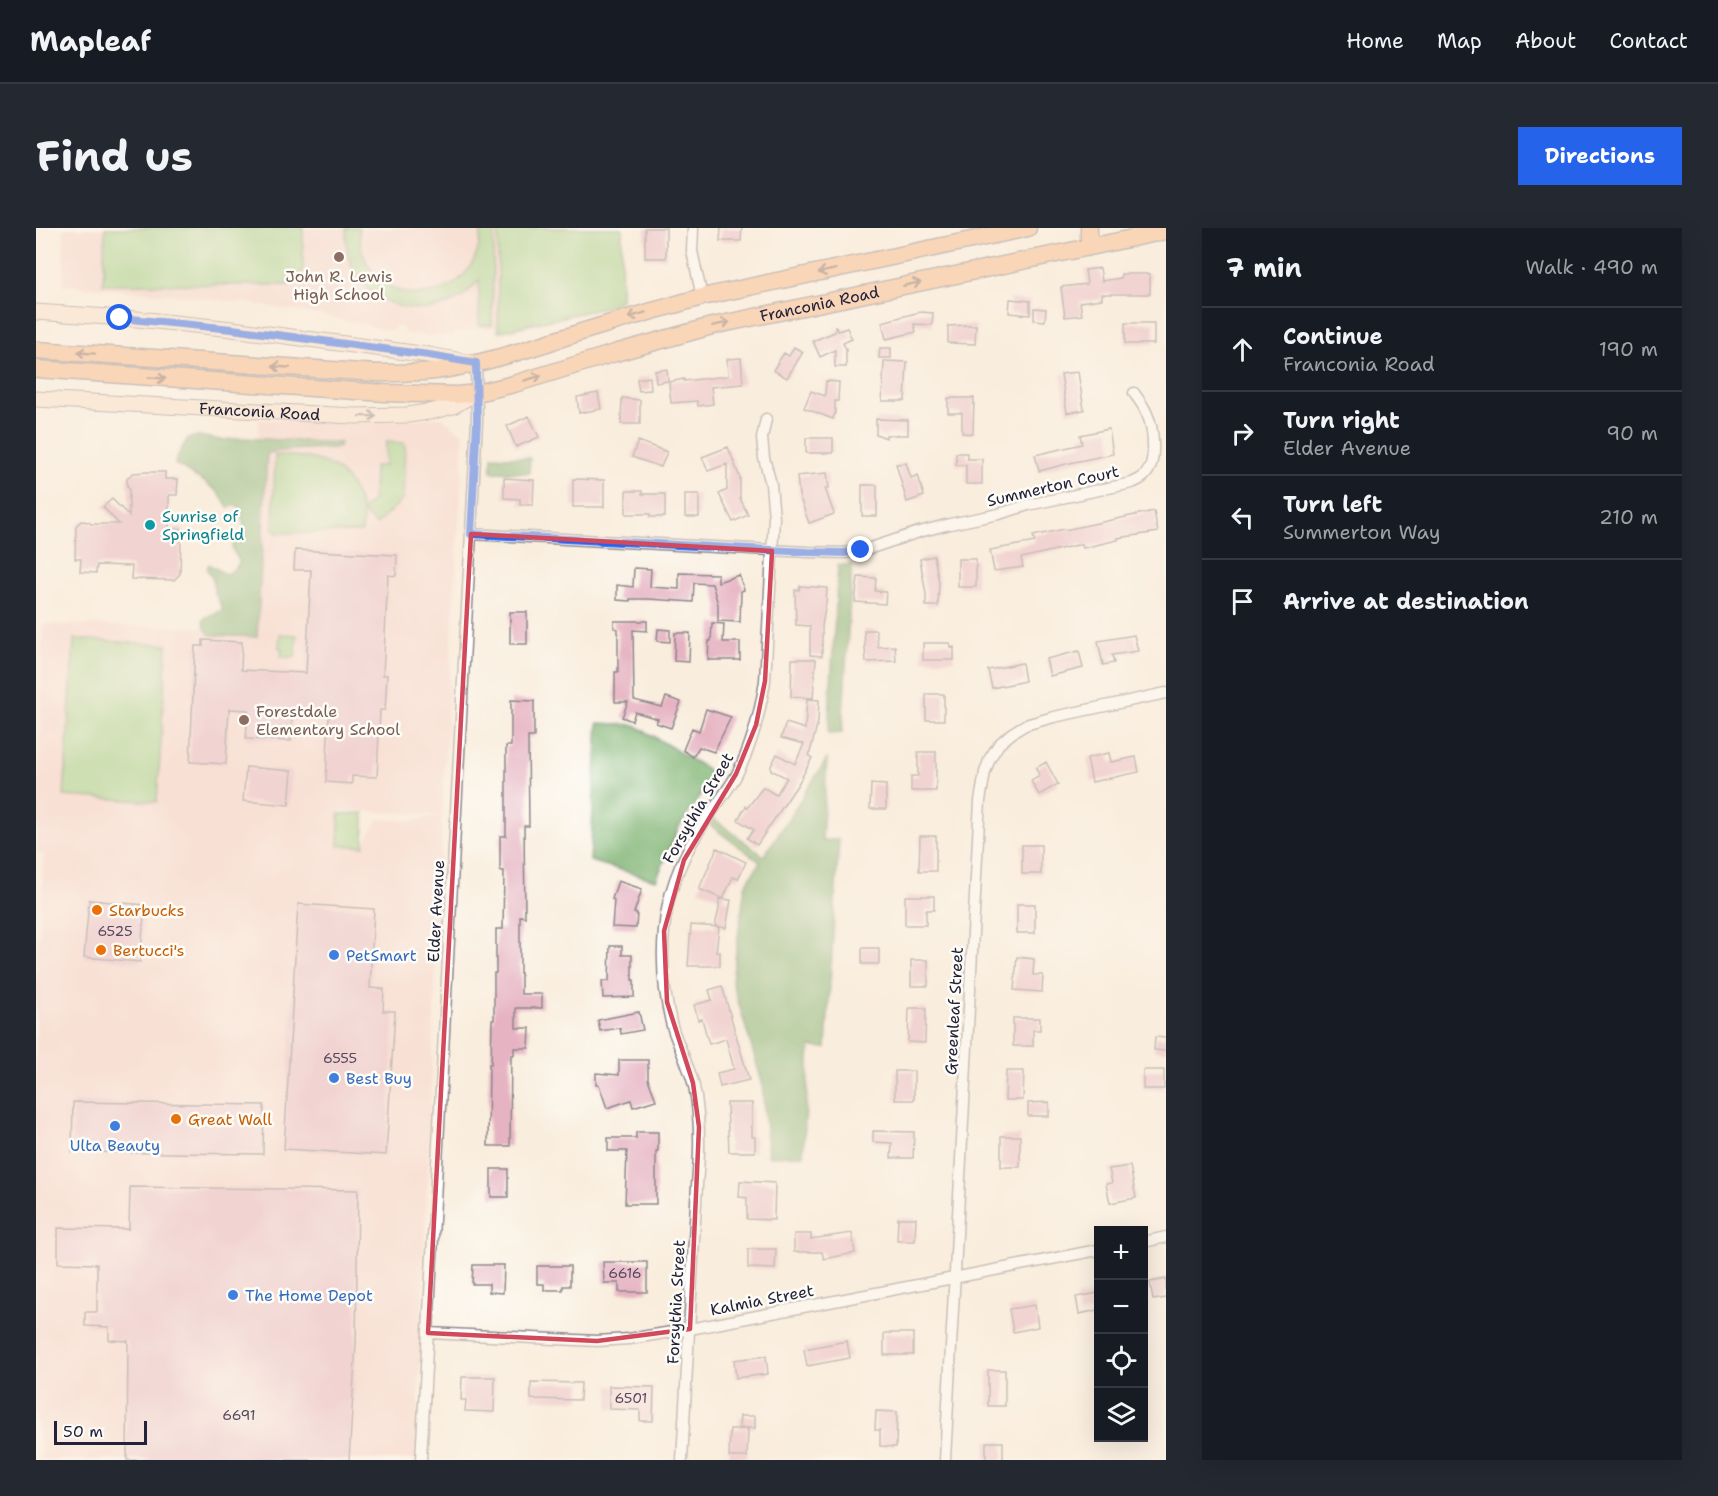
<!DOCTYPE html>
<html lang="en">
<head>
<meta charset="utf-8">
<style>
	body { margin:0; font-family:"Shantell Sans",sans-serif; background:#242831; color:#f1f3f6 }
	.controls { position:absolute; right:18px; bottom:18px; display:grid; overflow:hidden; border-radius:0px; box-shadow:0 6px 24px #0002 }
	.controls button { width:54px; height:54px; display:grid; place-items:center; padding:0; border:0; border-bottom:2px solid #363941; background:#171b24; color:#f1f3f6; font:30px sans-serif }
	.scale { position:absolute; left:18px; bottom:15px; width:93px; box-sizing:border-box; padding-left:6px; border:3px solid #22223b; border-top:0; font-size:16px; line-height:21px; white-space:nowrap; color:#22223b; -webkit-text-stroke:4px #fdfcf7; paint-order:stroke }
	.stop { position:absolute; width:18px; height:18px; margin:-14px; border:4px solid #2563eb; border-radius:50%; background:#fff }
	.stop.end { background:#2563eb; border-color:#fff; box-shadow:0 2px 6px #0008 }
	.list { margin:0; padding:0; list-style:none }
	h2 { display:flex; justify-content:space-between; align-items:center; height:78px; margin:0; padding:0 24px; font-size:26px }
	h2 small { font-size:20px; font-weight:400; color:#9ea1a6 }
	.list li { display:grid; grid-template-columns:39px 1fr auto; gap:18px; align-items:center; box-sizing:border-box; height:84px; padding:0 24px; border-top:2px solid #363941 }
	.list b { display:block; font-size:22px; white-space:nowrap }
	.list p { margin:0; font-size:20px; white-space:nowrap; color:#9ea1a6 }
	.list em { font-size:20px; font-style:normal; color:#9ea1a6 }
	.icon { flex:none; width:33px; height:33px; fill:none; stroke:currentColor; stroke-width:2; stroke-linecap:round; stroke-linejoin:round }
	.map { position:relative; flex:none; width:1130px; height:1232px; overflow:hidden; border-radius:0px }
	header { display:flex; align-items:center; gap:36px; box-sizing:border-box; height:84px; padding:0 30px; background:#171b24; border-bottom:2px solid #363941 }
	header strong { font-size:28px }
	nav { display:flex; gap:33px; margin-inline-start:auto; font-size:21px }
	.intro { display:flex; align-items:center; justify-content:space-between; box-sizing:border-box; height:144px; padding:0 36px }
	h1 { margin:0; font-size:42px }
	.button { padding:15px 27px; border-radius:0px; background:#2563eb; color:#fff; font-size:21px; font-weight:700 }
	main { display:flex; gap:36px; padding:0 36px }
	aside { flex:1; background:#171b24; border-radius:0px; box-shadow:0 6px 24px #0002 }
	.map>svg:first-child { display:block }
	.built { fill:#f7d0ca; fill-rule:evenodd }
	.green { fill:#99ce80; stroke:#5e785e; stroke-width:1.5 }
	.forest { fill:#7ab16e; stroke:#4e6a54; stroke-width:1.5 }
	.building { fill:#e6b3c3 }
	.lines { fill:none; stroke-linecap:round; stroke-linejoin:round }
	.minor-casing { stroke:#8e888c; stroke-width:13 }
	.secondary-casing { stroke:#8e888c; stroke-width:17 }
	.primary-casing { stroke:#8e888c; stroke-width:19 }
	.minor { stroke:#fff; stroke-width:10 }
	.secondary { stroke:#fde4d1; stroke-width:15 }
	.primary { stroke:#fbbb8c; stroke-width:16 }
	.oneway { stroke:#8e6e64 }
	.oneway2 { stroke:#9a8d8e }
	.route { stroke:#2563eb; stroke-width:8 }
	.marked { fill:none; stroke:#d1495b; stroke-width:4.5; stroke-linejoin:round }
	.education-dot { fill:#8d6e63; stroke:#fdfcf7; stroke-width:2 }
	.culture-dot { fill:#0f9aa8; stroke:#fdfcf7; stroke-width:2 }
	.food-dot { fill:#e8710a; stroke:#fdfcf7; stroke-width:2 }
	.shop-dot { fill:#3f7fe0; stroke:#fdfcf7; stroke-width:2 }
	.labels { text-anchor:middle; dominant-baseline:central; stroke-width:5; stroke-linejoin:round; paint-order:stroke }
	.number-label { font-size:14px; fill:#53465d }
	.education-label { font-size:16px; fill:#785e54; stroke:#fdfcf7 }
	.street-label { font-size:16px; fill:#22223b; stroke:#fdfcf7 }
	.culture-label { font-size:16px; fill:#0d838f; stroke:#fdfcf7; text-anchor:start }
	.food-label { font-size:16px; fill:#c56008; stroke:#fdfcf7; text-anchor:start }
	.shop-label { font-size:16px; fill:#366cbe; stroke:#fdfcf7; text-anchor:start }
</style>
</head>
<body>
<header>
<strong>Mapleaf</strong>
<nav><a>Home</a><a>Map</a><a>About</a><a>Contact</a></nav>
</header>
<div class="intro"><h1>Find us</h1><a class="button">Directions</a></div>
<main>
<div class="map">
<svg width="1130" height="1232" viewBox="0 0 1130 1232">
	<rect width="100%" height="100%" fill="#fdfcf7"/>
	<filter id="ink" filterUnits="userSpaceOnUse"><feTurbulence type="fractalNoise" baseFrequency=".0167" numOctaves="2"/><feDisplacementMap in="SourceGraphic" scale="12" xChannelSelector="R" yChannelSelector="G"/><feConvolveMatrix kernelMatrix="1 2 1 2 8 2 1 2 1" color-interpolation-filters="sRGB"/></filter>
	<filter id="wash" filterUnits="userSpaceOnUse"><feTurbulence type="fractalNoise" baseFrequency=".008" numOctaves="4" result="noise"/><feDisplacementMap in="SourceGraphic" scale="24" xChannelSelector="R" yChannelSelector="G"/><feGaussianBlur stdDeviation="1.35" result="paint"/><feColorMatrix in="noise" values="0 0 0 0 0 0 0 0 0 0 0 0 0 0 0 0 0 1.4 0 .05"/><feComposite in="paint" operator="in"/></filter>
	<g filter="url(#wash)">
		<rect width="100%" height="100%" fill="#f9eddd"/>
		<path class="built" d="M28 0H579L578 76 541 87 462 104V99L419 104 418 108H394L367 105 368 100 358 98 356 103 289 88 223 77 134 66 27 57Z
			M406 189 421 202 428 205 406 587 380 1232H7L0 1197V765L8 626 1 625 7 396 215 401 223 192 335 194ZM305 582 403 587 377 593 342 591 328 617H303Z"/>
		<path class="green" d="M69 0H267V43L255 57 67 56Z
			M310 0H323C323 87 443 89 445 0H458L456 97H443V52C437 59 431 66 422 71 382 95 325 75 312 28 310 19 310 9 310 0Z
			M462 0H586L585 72 578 76 557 82 462 104Z
			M350 214 367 215 369 217 367 271 340 297 327 284 326 304 242 305 237 302 239 227C285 229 312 234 326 283L337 272 338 238H349Z
			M244 406 261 407 259 429H245L246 421 243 420Z
			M38 411 131 417 121 574 28 568Z
			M328 585V618H303V586Z"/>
		<path class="forest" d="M162 208 186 212 207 210 304 215 302 220C286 221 243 220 231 226L221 409 174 407 169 400 167 392C173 386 181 386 187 381L178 363 177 352 171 341 173 336 189 346C196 344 199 341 204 334L196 321 198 314 209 304C208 295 205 289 204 280L201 277 195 279H192L182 264 167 253 151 244 149 241 139 236C139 230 148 217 152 210Z
			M456 228 494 230 493 245 455 244Z
			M802 337H816L806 505 792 506Z
			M562 495 599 497 679 546 643 599 620 652 554 633Z
			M791 531 786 613 803 611 790 820 774 819 767 927 732 928 726 854 696 753 709 658 724 634 674 597 678 591 728 628Z"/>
		<g id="blocks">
			<path class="building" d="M609 0H630V30H609Z
				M685 0H706L705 13H684Z
				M1064 40 1066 53 1085 50V46H1114V66H1066V71L1044 74 1046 87 1029 89 1025 59 1051 56 1049 42Z
				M974 71 994 73V87L973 85Z
				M998 80 1010 81 1009 93 998 92Z
				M884 84 897 85 896 97 878 96 880 104 850 111 846 94Z
				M1089 95H1118V116H1089Z
				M799 97 802 103 811 100 816 111 807 115 810 121V139H799V122L784 129 777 113 799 104Z
				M930 97H940L939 116 912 115V98Z
				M758 119 767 124 751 150 737 142 748 125 753 128Z
				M844 120H855V130H843Z
				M705 130 707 156 675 159 677 176 662 178 661 173 635 175 633 154 648 151V153L692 148 691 131Z
				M848 133 871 134 869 173H846Z
				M631 141 632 153 620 155 619 143Z
				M1042 144 1048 182 1031 185 1025 146Z
				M614 149 615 162 603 163 601 151Z
				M790 153 803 154 802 173H799V185L797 191 768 180 775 163 789 168Z
				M562 165 565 181 543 185 541 169Z
				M586 170 604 172V196H585Z
				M912 170H938L937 206 926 205V185H912Z
				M493 188 503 209 480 219 471 198Z
				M840 191 872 192V207H850V210L840 206Z
				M1073 201 1077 226 1038 234 1003 243 999 227 1046 216 1044 207Z
				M770 210H797V225H770Z
				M602 213 631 224 625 239 596 229Z
				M692 219 704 250V270L712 287 697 294 683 266 691 262V236L672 243 666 229Z
				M920 225H931V231H946V256H930V237H920Z
				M870 235 875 250 882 247 888 268 871 274 860 236Z
				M110 244H129V251H142L141 267H133V301H145L148 304V308L145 310 144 346 138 352 95 351 96 338 61 337 60 345 44 344 45 331H39L40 298 45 293 53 294 55 296H83L67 279 76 271 93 288V260L91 258V250L97 245Z
				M791 245 793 260H789L798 286 773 295 763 267 761 248Z
				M468 250 498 252 497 277H484V271L468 270Z
				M537 251 568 252V279H537Z
				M826 257H841V288H826Z
				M590 263H606V266H629V289H614V286H590Z
				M649 266H663V289H649Z
				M1118 283 1122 304 1082 310V312L1047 320 1046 316 985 330 987 339 958 343 954 322 999 314 997 308 1028 301 1029 302Z
				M259 322 361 327 360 348 352 347 347 447H351L349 482H344L341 549 316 548V556L290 554 293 485 256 484 255 513 210 511 212 482 193 481 190 536 154 534 159 418H167V412L206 414 205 442 270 445 275 342H258Z
				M898 328 903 355 902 378H890V366L884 331Z
				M922 331H940V359H922Z
				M598 340 615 341 614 359 643 361V345L682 346V354L703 347 708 362 705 363 704 394 682 393V376L676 356 658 355 657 374 613 371H594V373L581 372V357L597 359Z
				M822 349 840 350 839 363 850 364 849 376 819 374Z
				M764 358 791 360 790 375 786 398V428L774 427V398L760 397 759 362H763Z
				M474 384H491V416H474Z
				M578 393H611V403L597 402 598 472 626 479 630 469 645 474 635 500 620 495 622 491 599 484 596 493 586 489 592 474H579V444H582V401L578 400Z
				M676 395 688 396 687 414H704V432H672L673 413H675Z
				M622 401 634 402V414L621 413Z
				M828 402H840L842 419 859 418 860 433 830 434Z
				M639 405H654L653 434 638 433Z
				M1098 407 1102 423 1076 427 1078 435 1067 437 1062 413Z
				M887 415H914L915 420 918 419V432H887Z
				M1043 423 1047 440 1014 448 1010 431Z
				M756 431H780L777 470 755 469Z
				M986 435 989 453 956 460 952 442Z
				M890 466H908V492H890Z
				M771 471 783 472 782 494 773 528 776 530 762 556 721 617 711 610 718 602 702 592 710 578 712 579 727 559 740 567 751 550 735 542V538L741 526 759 536 768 516 745 510 750 495 769 501Z
				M475 472 498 473V509H492L493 598H488L489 689 484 688V745H485V766H506V780H480V800H494L493 820H478V827H475L474 918H452L453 836H455L456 792H458V745H460V701H467L468 643H464V608H470V518H475Z
				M670 481 695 489 678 524 663 519 657 529 647 522 656 500 663 503Z
				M882 524H900V563H875V548H882Z
				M1073 525 1075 534 1100 529 1103 544 1056 554 1051 530Z
				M1010 534 1022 556 1003 567 995 553 1004 548 1000 540Z
				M210 539 256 543 253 577 207 573Z
				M835 556 850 557V581H834Z
				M884 608H900V643H883Z
				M986 617H1005V646H986Z
				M681 620 710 634 702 651 697 649 687 671 663 661Z
				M582 653 606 661 598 685H601L600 700 576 699 578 672 576 671Z
				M869 668H898V682H890V697H869Z
				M683 671 695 672 690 700 679 698 683 681Z
				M53 672 109 677 104 734 48 729Z
				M262 676 338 681 334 760 348 761 347 783H359L350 927 248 921Z
				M981 676H999V705H981Z
				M655 697 683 699 680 724H684V738H652Z
				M574 718H586V727H596V752H598V769L567 770 566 753H573Z
				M826 720H843V736H826Z
				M981 729 998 731 997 747H1007L1006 764 978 762Z
				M875 732H892V758H875Z
				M686 758 713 852 684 859 681 845 698 841 690 811 673 816 666 791 662 792 658 777 676 772 673 762Z
				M873 780H890L889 815 872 814Z
				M603 784 607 802 585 806 584 800 564 803 562 792Z
				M977 790H1004V802H997V818H977Z
				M1119 809 1130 810V823L1118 822Z
				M583 832H612V851L620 872 597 879 595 872 571 880 563 857H560V845L583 847Z
				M1107 842H1128V861H1107Z
				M859 843H878V872H859Z
				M970 843H988L987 872H969Z
				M37 874 228 877 227 926 36 924Z
				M1013 874V888H992V875Z
				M691 875H716V909H719V924H693Z
				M837 903 878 904 877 930H855L856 915 837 914Z
				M600 904H622V923H620V976H589L591 923H572V910H600Z
				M965 908H984V939H965Z
				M1094 938 1100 970 1074 975 1070 956 1076 955 1073 941Z
				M455 941H472V969H455Z
				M704 953 739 955 738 992 711 991V970L703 969Z
				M94 959 322 962 320 1116 313 1232H91L92 1113 73 1112V1099L49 1098V1084H61V1036L22 1035V1000L93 1001Z
				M862 990H880L879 1013H861Z
				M816 1005 819 1025 788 1031 786 1024H758V1006H775V1011Z
				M712 1021H740L739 1041 712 1040Z
				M567 1034H611V1064H583V1055H568Z
				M437 1037H468L467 1065 453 1064V1056H436Z
				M501 1038H534V1058H527V1062H508V1056H501Z
				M1130 1051V1070L1117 1072 1114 1054Z
				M1062 1065V1082L1043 1086 1040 1069Z
				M999 1077 1002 1099 977 1104 973 1081Z
				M848 1105H877V1127H848Z
				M811 1113 814 1130 771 1138 768 1121Z
				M730 1128 732 1146 700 1150 698 1132Z
				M952 1142H969V1178H952Z
				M426 1149H459L458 1184 429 1183 430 1172H425Z
				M495 1154 545 1155 544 1172 495 1171Z
				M573 1158 618 1159 617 1193H604V1182L573 1181Z
				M840 1183 861 1184 860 1219 844 1218V1202H839Z
				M704 1188H719V1200H703Z
				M694 1201H712L711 1229H693Z
				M950 1214H967V1232H950Z"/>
		</g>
	</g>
	<g filter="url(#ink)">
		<use href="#blocks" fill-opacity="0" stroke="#8e888c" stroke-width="1.5"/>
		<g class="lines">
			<defs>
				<path id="minor" d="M657 0 656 23 666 69
					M435 306 772 324 808 325 832 321 883 304 914 296 963 286 992 277 1096 255C1100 253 1106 251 1109 247 1121 235 1118 201 1111 186 1108 178 1103 172 1098 165
					M1108 1014 1130 1009
					M392 1105 561 1113 593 1111 654 1101 1062 1022
					M385 1232 441 193 440 135
					M646 1232 661 957C664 924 665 891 658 858 653 837 642 818 636 798 628 767 625 735 628 703 631 667 645 631 664 601 675 583 689 567 700 548 716 518 724 486 729 453L738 290 735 256 728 230 726 210 730 191
					M909 1232 944 573 949 544 954 530 963 516 976 505 989 497 1018 489 1130 465"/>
				<g id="secondary">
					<path d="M0 84 101 91 196 101 393 127 437 135"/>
					<path id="s1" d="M0 171 317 188 372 187 398 183 417 178 438 166"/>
				</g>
				<g id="primary">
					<path d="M1053 19V0"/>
					<path d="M0 122 340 145C360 145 380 145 399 143 449 136 495 120 542 105 583 92 624 81 666 69L992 0"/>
					<path id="s2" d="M0 141 349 165 421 167 441 165 478 156 579 125 676 98 1130 3"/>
				</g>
			</defs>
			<use href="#minor" class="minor-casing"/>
			<use href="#secondary" class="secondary-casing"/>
			<use href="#primary" class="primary-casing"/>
			<use href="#minor" class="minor"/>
			<use href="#secondary" class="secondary"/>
			<use href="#primary" class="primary"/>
		</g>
		<defs><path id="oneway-shaft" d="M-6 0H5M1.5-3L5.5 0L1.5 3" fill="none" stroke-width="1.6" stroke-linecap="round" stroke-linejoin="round" transform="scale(1.5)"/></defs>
		<g class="oneway">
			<use href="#oneway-shaft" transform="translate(791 43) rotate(168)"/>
			<use href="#oneway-shaft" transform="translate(876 56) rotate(-12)"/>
			<use href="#oneway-shaft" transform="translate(601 87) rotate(163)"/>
			<use href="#oneway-shaft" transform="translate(685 96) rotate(-12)"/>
			<use href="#oneway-shaft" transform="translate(50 125) rotate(-176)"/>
			<use href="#oneway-shaft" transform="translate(245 139) rotate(-176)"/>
			<use href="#oneway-shaft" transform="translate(121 150) rotate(4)"/>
			<use href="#oneway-shaft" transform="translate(497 150) rotate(-17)"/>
		</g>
		<use class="oneway2" href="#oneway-shaft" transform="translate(332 188) rotate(-1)"/>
	</g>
	<g class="lines" filter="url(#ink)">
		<path class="route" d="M84 90 196 101 393 127 440 135 441 193 435 306 772 324 808 325 825 322"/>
	</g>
	<path d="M0 0H1130V1232H0ZM435 306 736 323 729 453 720 497 700 546 648 632 628 703 631 774 657 855 663 899 654 1101 561 1113 392 1105Z" fill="#f9eddd" fill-opacity=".55" fill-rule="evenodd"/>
	<path class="marked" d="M435 306 736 323 729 453 720 497 700 546 648 632 628 703 631 774 657 855 663 899 654 1101 561 1113 392 1105Z"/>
	<g class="education-dot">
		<circle cx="303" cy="29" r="6"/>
		<circle cx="208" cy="492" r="6"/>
	</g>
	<circle class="culture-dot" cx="114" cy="297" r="6"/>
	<g class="food-dot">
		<circle cx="61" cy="682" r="6"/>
		<circle cx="65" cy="722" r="6"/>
		<circle cx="140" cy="891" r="6"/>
	</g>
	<g class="shop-dot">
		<circle cx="298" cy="727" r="6"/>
		<circle cx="298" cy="850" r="6"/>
		<circle cx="79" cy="898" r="6"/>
		<circle cx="197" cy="1067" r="6"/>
	</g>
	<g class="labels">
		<g class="number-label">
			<text x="79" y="703">6525</text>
			<text x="304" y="830">6555</text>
			<text x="589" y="1045">6616</text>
			<text x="595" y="1170">6501</text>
			<text x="203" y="1187">6691</text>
		</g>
		<g class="education-label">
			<text x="303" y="48">John R. Lewis<tspan x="303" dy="18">High School</tspan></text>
			<text x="220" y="483" text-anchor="start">Forestdale<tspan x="220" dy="18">Elementary School</tspan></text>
		</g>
		<g class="street-label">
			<text stroke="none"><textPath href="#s2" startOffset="796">Franconia Road</textPath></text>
			<text stroke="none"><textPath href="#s1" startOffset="224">Franconia Road</textPath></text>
			<text transform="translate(1017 258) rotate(-13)">Summerton Court</text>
			<text transform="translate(662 580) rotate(-60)">Forsythia Street</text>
			<text transform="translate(400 683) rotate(-87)">Elder Avenue</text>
			<text transform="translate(918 783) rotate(-87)">Greenleaf Street</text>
			<text transform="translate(726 1072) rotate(-11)">Kalmia Street</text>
			<text transform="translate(640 1074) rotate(-87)">Forsythia Street</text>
		</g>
		<g class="culture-label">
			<text x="126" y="288">Sunrise of<tspan x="126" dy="18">Springfield</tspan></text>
		</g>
		<g class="food-label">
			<text x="73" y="682">Starbucks</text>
			<text x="77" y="722">Bertucci's</text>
			<text x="152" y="891">Great Wall</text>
		</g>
		<g class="shop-label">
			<text x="310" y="727">PetSmart</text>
			<text x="310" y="850">Best Buy</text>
			<text x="79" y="917" text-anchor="middle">Ulta Beauty</text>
			<text x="209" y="1067">The Home Depot</text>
		</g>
	</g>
</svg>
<div class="controls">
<button>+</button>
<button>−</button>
<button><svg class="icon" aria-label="locate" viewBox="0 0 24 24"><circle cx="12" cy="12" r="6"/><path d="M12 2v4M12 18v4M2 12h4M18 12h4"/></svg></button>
<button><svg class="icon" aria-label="layers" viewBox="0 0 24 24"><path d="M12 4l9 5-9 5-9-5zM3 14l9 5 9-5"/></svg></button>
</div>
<div class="scale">50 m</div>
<div class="stop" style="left:84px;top:90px"></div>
<div class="stop end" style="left:825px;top:322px"></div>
</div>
<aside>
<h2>7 min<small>Walk · 490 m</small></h2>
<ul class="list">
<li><svg class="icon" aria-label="ahead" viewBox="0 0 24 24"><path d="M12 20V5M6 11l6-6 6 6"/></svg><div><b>Continue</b><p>Franconia Road</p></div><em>190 m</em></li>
<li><svg class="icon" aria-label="right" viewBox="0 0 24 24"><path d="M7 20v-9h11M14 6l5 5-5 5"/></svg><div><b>Turn right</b><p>Elder Avenue</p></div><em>90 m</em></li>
<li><svg class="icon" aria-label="left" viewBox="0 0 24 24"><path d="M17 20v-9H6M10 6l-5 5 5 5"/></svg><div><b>Turn left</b><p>Summerton Way</p></div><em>210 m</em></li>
<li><svg class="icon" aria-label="arrive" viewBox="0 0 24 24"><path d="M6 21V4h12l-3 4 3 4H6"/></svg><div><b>Arrive at destination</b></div></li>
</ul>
</aside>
</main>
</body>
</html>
